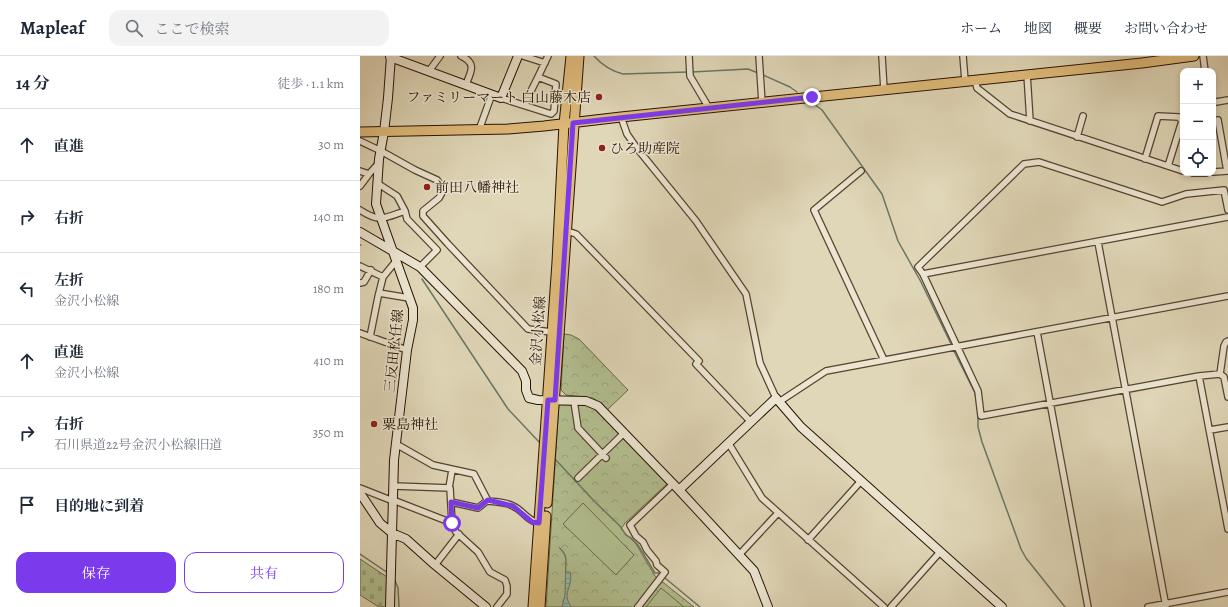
<!DOCTYPE html>
<html lang="ja">
<head>
<meta charset="utf-8">
<style>
	body { margin:0; font-family:Alegreya,"Noto Serif JP",serif; background:#f2f2f3; color:#1f2937 }
	.controls { position:absolute; right:12px; top:12px; display:grid; overflow:hidden; border-radius:8px; box-shadow:0 2px 6px #0003 }
	.controls button { width:36px; height:36px; display:grid; place-items:center; padding:0; border:0; border-bottom:1px solid #e0e1e3; background:#fff; color:#1f2937; font:20px sans-serif }
	.stop { position:absolute; width:12px; height:12px; margin:-9px; border:3px solid #7c3aed; border-radius:50%; background:#fff }
	.stop.end { background:#7c3aed; border-color:#fff; box-shadow:0 1px 4px #0008 }
	.list { margin:0; padding:0; list-style:none }
	h2 { display:flex; justify-content:space-between; align-items:center; height:52px; margin:0; padding:0 16px; font-size:17px }
	h2 small { font-size:13px; font-weight:400; color:#747a83 }
	.list li { display:grid; grid-template-columns:26px 1fr auto; gap:12px; align-items:center; box-sizing:border-box; height:72px; padding:0 16px; border-top:1px solid #e0e1e3 }
	.list b { display:block; font-size:15px; white-space:nowrap }
	.list p { margin:0; font-size:13px; white-space:nowrap; color:#747a83 }
	.list em { font-size:13px; font-style:normal; color:#747a83 }
	.actions { display:flex; gap:8px; padding:12px 16px }
	.actions a { flex:1; padding:9px 0; border:1px solid #7c3aed; border-radius:12px; text-align:center; font-size:14px; color:#7c3aed }
	.actions .main { background:#7c3aed; color:#fff }
	.icon { flex:none; width:22px; height:22px; fill:none; stroke:currentColor; stroke-width:2; stroke-linecap:round; stroke-linejoin:round }
	.map { position:relative; flex:none; width:868px; height:551px; overflow:hidden }
	header { display:flex; align-items:center; gap:24px; box-sizing:border-box; height:56px; padding:0 20px; background:#fff; border-bottom:1px solid #e0e1e3 }
	header strong { font-size:19px }
	nav { display:flex; gap:22px; margin-inline-start:auto; font-size:14px }
	.search { width:280px; height:36px; background:#f2f2f3; display:flex; align-items:center; gap:10px; box-sizing:border-box; padding:0 14px; border-radius:12px; color:#747a83; font-size:15px }
	main { display:flex }
	aside { flex:1; background:#fff }
	.map>svg:first-child { display:block }
	.cemetery { fill:url(#cemetery-stones); stroke:#6d6848 }
	.park { fill:url(#park-crowns); stroke:#6d6848 }
	.pitch { fill:#b2be8f; stroke:#6d6848 }
	.water { fill:url(#water-rules); stroke:#697765 }
	.lines { fill:none; stroke-linecap:round; stroke-linejoin:round }
	.stream { stroke:#697765; stroke-width:1.5 }
	.street-casing { stroke:#56432e; stroke-width:8 }
	.secondary-casing { stroke:#281200; stroke-width:10 }
	.primary-casing { stroke:#281200; stroke-width:11 }
	.street { stroke:#ebe5d1; stroke-width:5.5 }
	.secondary { stroke:#ebe5d1; stroke-width:8 }
	.primary { stroke:#e0bc7c; stroke-width:9 }
	.route { stroke:#7c3aed; stroke-width:5 }
	.poi-dot { fill:#8f2418; stroke:#ebe5d1; stroke-width:1.5 }
	.labels { text-anchor:middle; dominant-baseline:central; stroke-width:3; stroke-linejoin:round; paint-order:stroke }
	.poi-label { font-size:14px; fill:#281200; stroke:#ebe5d1; text-anchor:start }
	.street-label { font-size:14px; fill:#281200; stroke:#ebe5d1 }
</style>
</head>
<body>
<header>
<strong>Mapleaf</strong>
<div class="search"><svg class="icon" aria-label="search" viewBox="0 0 24 24"><circle cx="10" cy="10" r="6"/><path d="M15 15l6 6"/></svg>ここで検索</div>
<nav><a>ホーム</a><a>地図</a><a>概要</a><a>お問い合わせ</a></nav>
</header>
<main>
<aside>
<h2>14 分<small>徒歩 · 1.1 km</small></h2>
<ul class="list">
<li><svg class="icon" aria-label="ahead" viewBox="0 0 24 24"><path d="M12 20V5M6 11l6-6 6 6"/></svg><div><b>直進</b></div><em>30 m</em></li>
<li><svg class="icon" aria-label="right" viewBox="0 0 24 24"><path d="M7 20v-9h11M14 6l5 5-5 5"/></svg><div><b>右折</b></div><em>140 m</em></li>
<li><svg class="icon" aria-label="left" viewBox="0 0 24 24"><path d="M17 20v-9H6M10 6l-5 5 5 5"/></svg><div><b>左折</b><p>金沢小松線</p></div><em>180 m</em></li>
<li><svg class="icon" aria-label="ahead" viewBox="0 0 24 24"><path d="M12 20V5M6 11l6-6 6 6"/></svg><div><b>直進</b><p>金沢小松線</p></div><em>410 m</em></li>
<li><svg class="icon" aria-label="right" viewBox="0 0 24 24"><path d="M7 20v-9h11M14 6l5 5-5 5"/></svg><div><b>右折</b><p>石川県道22号金沢小松線旧道</p></div><em>350 m</em></li>
<li><svg class="icon" aria-label="arrive" viewBox="0 0 24 24"><path d="M6 21V4h12l-3 4 3 4H6"/></svg><div><b>目的地に到着</b></div></li>
</ul>
<div class="actions"><a class="main">保存</a><a>共有</a></div>
</aside>
<div class="map">
<svg width="868" height="551" viewBox="0 0 868 551">
	<defs>
		<pattern id="cemetery-stones" width="16" height="16" patternUnits="userSpaceOnUse"><rect width="16" height="16" fill="#b2be8f"/><path d="M2 7V4a2 2 0 0 1 4 0v3zM10 15v-3a2 2 0 0 1 4 0v3z" fill="#99a27a"/></pattern>
		<pattern id="park-crowns" width="20" height="18" patternUnits="userSpaceOnUse"><rect width="20" height="18" fill="#b2be8f"/><path d="M2 6a3 3 0 1 1 6 0M12 15a3 3 0 1 1 6 0" fill="none" stroke="#99a27a"/></pattern>
		<pattern id="water-rules" width="6" height="5" patternUnits="userSpaceOnUse"><rect width="6" height="5" fill="#95baa8"/><path d="M0 2.5h6" fill="none" stroke="#809f8f"/></pattern>
	</defs>
	<rect width="100%" height="100%" fill="#e0d7b8"/>
	<filter id="stains"><feTurbulence type="fractalNoise" baseFrequency=".005" numOctaves="4"/><feColorMatrix values="0 0 0 0 .2 0 0 0 0 .09 0 0 0 0 .02 0 0 0 .5 -.17"/></filter>
	<radialGradient id="worn" r=".72"><stop offset=".6" stop-color="#630" stop-opacity="0"/><stop offset="1" stop-color="#630" stop-opacity=".3"/></radialGradient>
	<path class="cemetery" d="M0 503 27 521V551H19L0 539Z"/>
	<path class="park" d="M204 278 211 279 219 283 268 334 247 354 241 347 233 342 206 339 201 334Z
		M199 347 227 348 240 356 308 427 265 467 261 473 276 488 295 520 334 551H186Z"/>
	<path class="pitch" d="M223 447 274 499 256 519 203 468Z
		M301 532 324 551H286Z"/>
	<path class="water" d="M199 491C210 501 204 504 206 516H210C214 531 200 538 212 551H202L205 539 206 503 204 498Z"/>
	<g class="lines">
		<path class="stream" d="M234 0C242 9 251 15 263 18L328 16
			M332 16 388 13 398 17
			M401 18 430 31 437 36
			M454 48 462 54 522 138 538 185 561 226 591 288
			M0 189H1
			M62 223 148 353 180 387
			M594 295 615 337 618 354V371L622 386 661 493 666 502 705 551
			M195 403 235 446 260 470 266 479 271 482 278 489 295 517H299L340 551
			M0 498 28 517
			M34 522 38 532 39 551"/>
		<defs>
			<path id="street" d="M101 0C117 7 111 16 106 28
				M163 0 185 7
				M329 0 330 20 349 52
				M399 0 402 47
				M522 0 524 34
				M603 0 605 25
				M843 0 845 15
				M69 15 80 0
				M667 18 670 65
				M178 21 188 0
				M615 24 617 32 650 58 823 115
				M141 42 191 58 194 55 196 28 178 21 164 49
				M856 46 868 44
				M261 61 267 78 276 91 336 165 386 238 400 307 416 342
				M853 65 858 64 867 115
				M119 74 132 38
				M717 81 723 60
				M0 85 21 95 55 114 77 124 83 132V135L79 142 63 155V160L88 188 168 273 191 276
				M785 103 798 60 819 61 822 65 808 110
				M0 115 9 118 18 108
				M501 115 454 154 524 304
				M853 116 868 115
				M833 117H846
				M0 130 9 118
				M0 154C20 167 24 162 45 155L37 140 17 127
				M45 155 47 163 77 194 60 211
				M868 161 563 218 618 335 621 360 839 320 860 318 864 321 868 341
				M207 175 216 178 339 305 336 308 390 365
				M738 186 806 551
				M0 210 23 221 36 205
				M563 218 558 211 664 108 679 106 802 146 826 138 864 134 868 154
				M0 227 4 226 11 214
				M19 237 49 242
				M677 276 728 551
				M0 277 47 294
				M10 281 18 241 23 221
				M860 318 864 290 866 286 868 285
				M839 320 868 473
				M214 345 218 372 246 402
				M419 346 466 315 868 240
				M850 374 868 371
				M36 388 73 409 114 418 128 445C136 446 146 446 153 450 164 455 167 465 179 467
				M369 388 402 442 524 551
				M218 422 264 377
				M34 430 90 432 92 468 96 476 118 496 130 516 145 524 147 530V538L137 551
				M0 432 33 445
				M89 432 92 414
				M33 444 92 467
				M91 446 118 452 128 444
				M448 484 501 425
				M379 499 418 457
				M75 509 99 478
				M278 551 305 516 297 509 296 505 287 494 283 486 276 480 270 469 313 428
				M531 551 580 496
				M788 551 868 536"/>
			<path id="secondary" d="M30 1 141 42 158 0
				M0 176 60 211 162 315 166 325V334L169 342 178 344 226 345 238 350 319 434 416 342 441 371 642 551
				M319 434 394 515 408 551
				M0 437 20 467 32 477 46 483 75 509 126 551
				M30 551 34 404 47 294 53 264V252L16 148 19 103 24 76 28 42 31 0"/>
			<path id="primary" d="M0 76 148 73 184 70 261 61 782 7 834 0
				M187 447 219 0
				M173 551 197 206 204 68 211 0
				M180 551 186 460"/>
		</defs>
		<use href="#street" class="street-casing"/>
		<use href="#secondary" class="secondary-casing"/>
		<use href="#primary" class="primary-casing"/>
		<use href="#street" class="street"/>
		<use href="#secondary" class="secondary"/>
		<use href="#primary" class="primary"/>
	</g>
	<g class="lines">
		<path class="route" d="M92 467 91 446 118 452 128 444 153 450 172 466 179 467 188 344H195L213 67 452 41"/>
	</g>
	<g class="poi-dot">
		<circle cx="239" cy="41" r="4"/>
		<circle cx="242" cy="92" r="4"/>
		<circle cx="67" cy="131" r="4"/>
		<circle cx="14" cy="368" r="4"/>
	</g>
	<g class="labels">
		<g class="poi-label">
			<text x="231" y="41" text-anchor="end">ファミリーマート 白山藤木店</text>
			<text x="250" y="92">ひろ助産院</text>
			<text x="75" y="131">前田八幡神社</text>
			<text x="22" y="368">粟島神社</text>
		</g>
		<g class="street-label">
			<text transform="translate(178 275) rotate(-86)">金沢小松線</text>
			<text transform="translate(34 295) rotate(-84)">三反田松任線</text>
		</g>
	</g>
	<rect width="100%" height="100%" filter="url(#stains)"/>
	<rect width="100%" height="100%" fill="url(#worn)"/>
</svg>
<div class="controls">
<button>+</button>
<button>−</button>
<button><svg class="icon" aria-label="locate" viewBox="0 0 24 24"><circle cx="12" cy="12" r="6"/><path d="M12 2v4M12 18v4M2 12h4M18 12h4"/></svg></button>
</div>
<div class="stop" style="left:92px;top:467px"></div>
<div class="stop end" style="left:452px;top:41px"></div>
</div>
</main>
</body>
</html>
